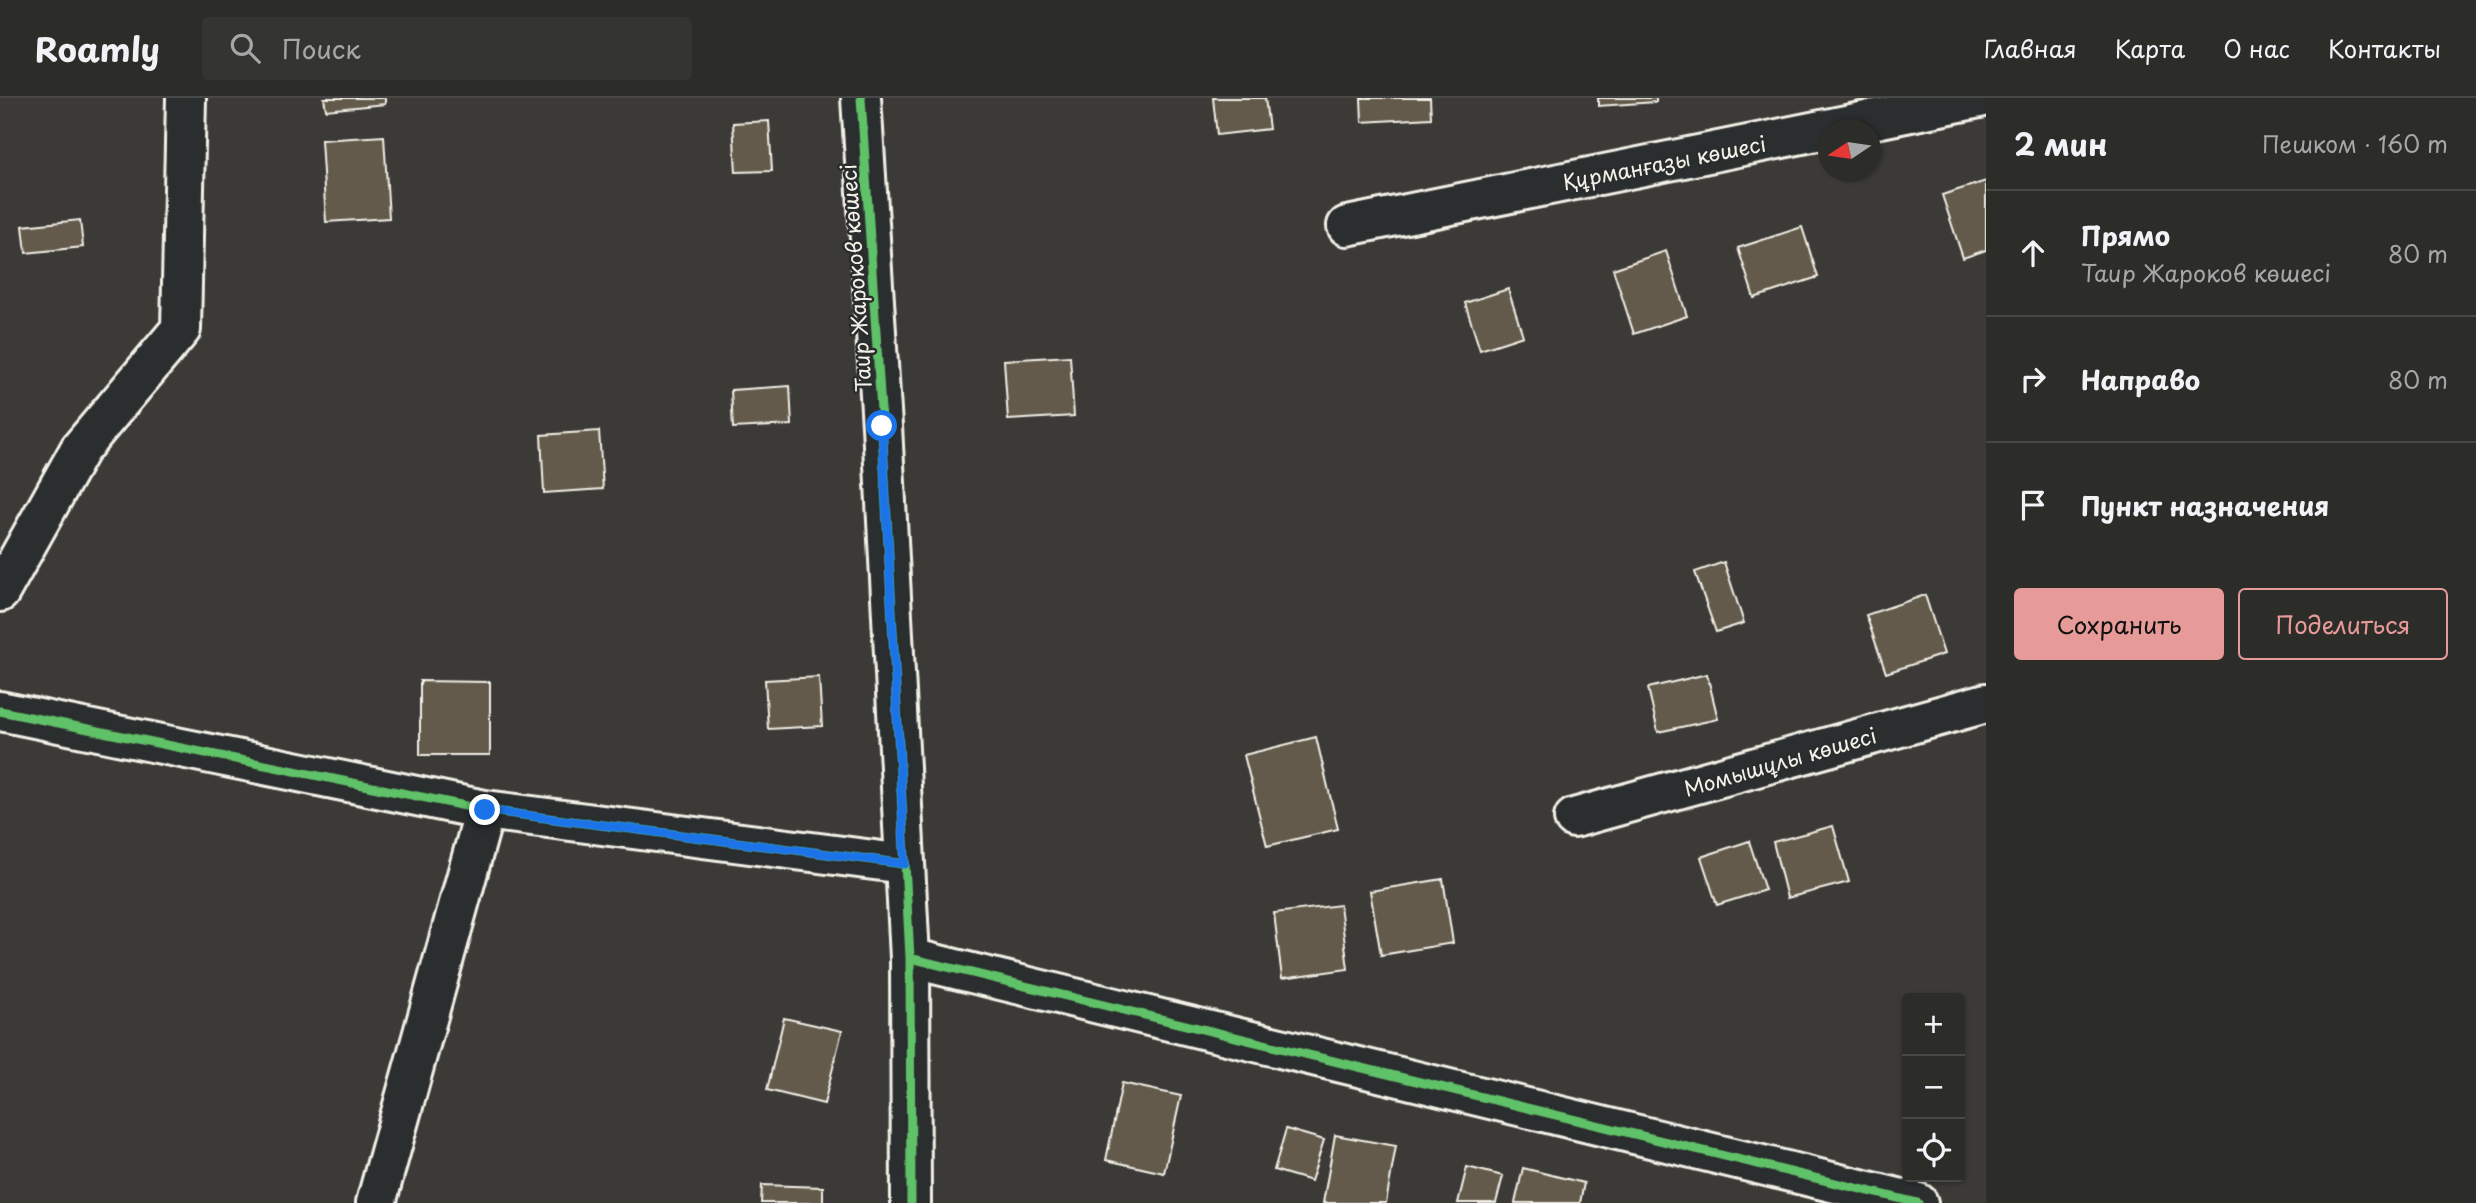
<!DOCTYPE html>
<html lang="ru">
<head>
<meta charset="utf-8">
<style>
	body { margin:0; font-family:"Playpen Sans",sans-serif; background:#343431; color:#f1f3f6 }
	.controls { position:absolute; right:21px; bottom:21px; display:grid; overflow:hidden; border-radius:7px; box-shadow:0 2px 5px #0004 }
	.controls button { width:63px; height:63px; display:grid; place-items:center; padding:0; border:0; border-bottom:2px solid #484846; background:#2c2c29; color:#f1f3f6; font:35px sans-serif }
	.compass { position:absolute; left:1818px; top:21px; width:63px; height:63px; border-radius:50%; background:#2c2c29; box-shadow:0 2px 5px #0004; rotate:257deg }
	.stop { position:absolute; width:21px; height:21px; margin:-16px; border:5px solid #1a73e8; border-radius:50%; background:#fff }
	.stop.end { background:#1a73e8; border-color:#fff; box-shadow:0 2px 7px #0008 }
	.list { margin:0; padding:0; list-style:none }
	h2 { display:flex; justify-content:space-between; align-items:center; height:91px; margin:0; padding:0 28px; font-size:30px }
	h2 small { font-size:23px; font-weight:400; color:#a6a7a8 }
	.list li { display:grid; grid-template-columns:46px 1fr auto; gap:21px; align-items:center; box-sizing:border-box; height:126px; padding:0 28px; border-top:2px solid #484846 }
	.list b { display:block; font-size:26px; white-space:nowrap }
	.list p { margin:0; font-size:23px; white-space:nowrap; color:#a6a7a8 }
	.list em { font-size:23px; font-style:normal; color:#a6a7a8 }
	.actions { display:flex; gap:14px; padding:21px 28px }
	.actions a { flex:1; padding:16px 0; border:2px solid #e69b98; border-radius:7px; text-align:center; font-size:24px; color:#e69b98 }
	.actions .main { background:#e69b98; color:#111 }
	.icon { flex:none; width:38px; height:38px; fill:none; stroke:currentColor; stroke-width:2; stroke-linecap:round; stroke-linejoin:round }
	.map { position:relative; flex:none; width:1986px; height:1105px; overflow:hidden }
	header { display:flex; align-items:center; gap:42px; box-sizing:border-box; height:98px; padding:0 35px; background:#2c2c29; border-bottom:2px solid #484846 }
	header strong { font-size:33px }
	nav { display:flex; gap:38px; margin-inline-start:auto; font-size:24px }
	.search { width:490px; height:63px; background:#343431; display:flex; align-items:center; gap:18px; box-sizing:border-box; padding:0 24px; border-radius:7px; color:#a6a7a8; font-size:26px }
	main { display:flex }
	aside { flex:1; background:#2c2c29 }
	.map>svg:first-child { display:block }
	.building { fill:#635a4b; stroke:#f4f1e8; stroke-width:2 }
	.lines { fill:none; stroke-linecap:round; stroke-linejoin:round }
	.minor-casing { stroke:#f4f1e8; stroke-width:44 }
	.minor { stroke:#2a2d2e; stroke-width:38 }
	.cycleway-casing { stroke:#2a2d2e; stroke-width:13 }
	.cycleway { stroke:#61c268; stroke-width:9 }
	.route { stroke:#1a73e8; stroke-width:9 }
	.labels { text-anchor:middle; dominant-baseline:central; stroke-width:5; stroke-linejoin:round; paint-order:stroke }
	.street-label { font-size:21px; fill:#f4f1e8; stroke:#2a2d2e }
</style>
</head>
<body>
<header>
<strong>Roamly</strong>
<div class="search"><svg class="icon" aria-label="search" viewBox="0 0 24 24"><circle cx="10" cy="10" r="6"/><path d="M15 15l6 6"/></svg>Поиск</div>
<nav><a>Главная</a><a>Карта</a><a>О нас</a><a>Контакты</a></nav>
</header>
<main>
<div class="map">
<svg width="1986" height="1105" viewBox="0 0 1986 1105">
	<rect width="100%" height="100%" fill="#3b3a37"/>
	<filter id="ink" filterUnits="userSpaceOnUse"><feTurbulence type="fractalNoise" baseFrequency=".0143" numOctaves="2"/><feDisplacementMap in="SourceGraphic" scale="14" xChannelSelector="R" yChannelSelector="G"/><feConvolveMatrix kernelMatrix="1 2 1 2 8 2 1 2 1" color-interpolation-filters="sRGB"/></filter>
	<g filter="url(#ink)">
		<path class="building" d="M324 0H385V6L326 12Z
			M1213 0H1265L1269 31 1217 37Z
			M1361 0H1430L1431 20 1362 24Z
			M1598 0H1656V4L1598 8Z
			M769 23 772 73 736 74 733 25Z
			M384 38 389 120 326 124 321 42Z
			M1986 83V152L1963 160 1942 97Z
			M80 122 83 149 26 155 23 128Z
			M1802 129 1818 179 1754 200 1738 150Z
			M1666 153 1687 218 1634 236 1613 171Z
			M1508 191 1523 238 1480 252 1465 205Z
			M1070 258 1074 318 1008 322 1004 262Z
			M790 288 792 327 733 330 731 292Z
			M599 333 603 391 544 395 541 337Z
			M1724 464 1744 525 1716 534 1695 474Z
			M1925 497 1944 556 1886 575 1866 517Z
			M1707 576 1718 621 1658 634 1648 590Z
			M819 579 822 628 768 631 765 582Z
			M420 583 490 584V657H420Z
			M1316 639 1338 731 1267 748 1244 657Z
			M1833 728 1849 784 1787 800 1773 744Z
			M1749 743 1765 792 1717 807 1701 759Z
			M1443 781 1453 845 1381 857 1370 793Z
			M1340 807 1348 871 1282 880 1274 815Z
			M784 920 842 933 824 1006 767 992Z
			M1122 985 1181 998 1164 1075 1106 1062Z
			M1286 1031 1324 1042 1311 1083 1274 1072Z
			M1335 1037 1396 1048 1386 1105H1323Z
			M1467 1069 1503 1078 1496 1105H1458Z
			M1523 1070 1584 1085 1580 1105H1515Z
			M762 1087 823 1089V1105H761Z"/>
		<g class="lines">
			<defs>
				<path id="minor" d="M861 0 882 328 910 860 911 1105
					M1347 128 1980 0
					M0 494 80 351 181 231 186 0
					M0 613 485 712 905 766
					M1574 720 1986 605
					M910 860 1918 1105
					M376 1105 485 712"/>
			</defs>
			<use href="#minor" class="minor-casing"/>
			<use href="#minor" class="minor"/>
			<defs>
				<path id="cycleway" d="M861 0 882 328 910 860 911 1105
					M0 613 485 712 905 766
					M910 860 1918 1105"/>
			</defs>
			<use href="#cycleway" class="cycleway-casing"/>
			<use href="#cycleway" class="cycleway"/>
		</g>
	</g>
	<g class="lines" filter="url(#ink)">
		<path class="route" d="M485 712 905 766 882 328"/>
	</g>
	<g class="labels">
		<g class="street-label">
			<text transform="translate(1664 64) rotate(-11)">Құрманғазы көшесі</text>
			<text transform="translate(855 180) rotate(-94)">Таир Жароков көшесі</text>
			<text transform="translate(1780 663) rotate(-16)">Момышұлы көшесі</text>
		</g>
	</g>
</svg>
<div class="controls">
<button>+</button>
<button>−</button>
<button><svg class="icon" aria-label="locate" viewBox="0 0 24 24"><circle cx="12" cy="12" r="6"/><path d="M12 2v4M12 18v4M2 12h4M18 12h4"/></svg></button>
</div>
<svg class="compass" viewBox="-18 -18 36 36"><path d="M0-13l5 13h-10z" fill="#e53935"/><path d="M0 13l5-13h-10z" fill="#a6a7a8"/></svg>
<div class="stop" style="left:882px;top:328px"></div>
<div class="stop end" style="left:485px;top:712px"></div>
</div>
<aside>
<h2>2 мин<small>Пешком · 160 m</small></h2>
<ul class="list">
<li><svg class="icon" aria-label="ahead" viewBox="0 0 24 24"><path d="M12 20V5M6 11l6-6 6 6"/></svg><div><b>Прямо</b><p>Таир Жароков көшесі</p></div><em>80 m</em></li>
<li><svg class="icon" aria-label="right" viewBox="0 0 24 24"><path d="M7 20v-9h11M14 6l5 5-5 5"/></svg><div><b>Направо</b></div><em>80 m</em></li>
<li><svg class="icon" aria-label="arrive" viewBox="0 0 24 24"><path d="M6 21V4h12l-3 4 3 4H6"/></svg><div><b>Пункт назначения</b></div></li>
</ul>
<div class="actions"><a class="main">Сохранить</a><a>Поделиться</a></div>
</aside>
</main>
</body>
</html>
